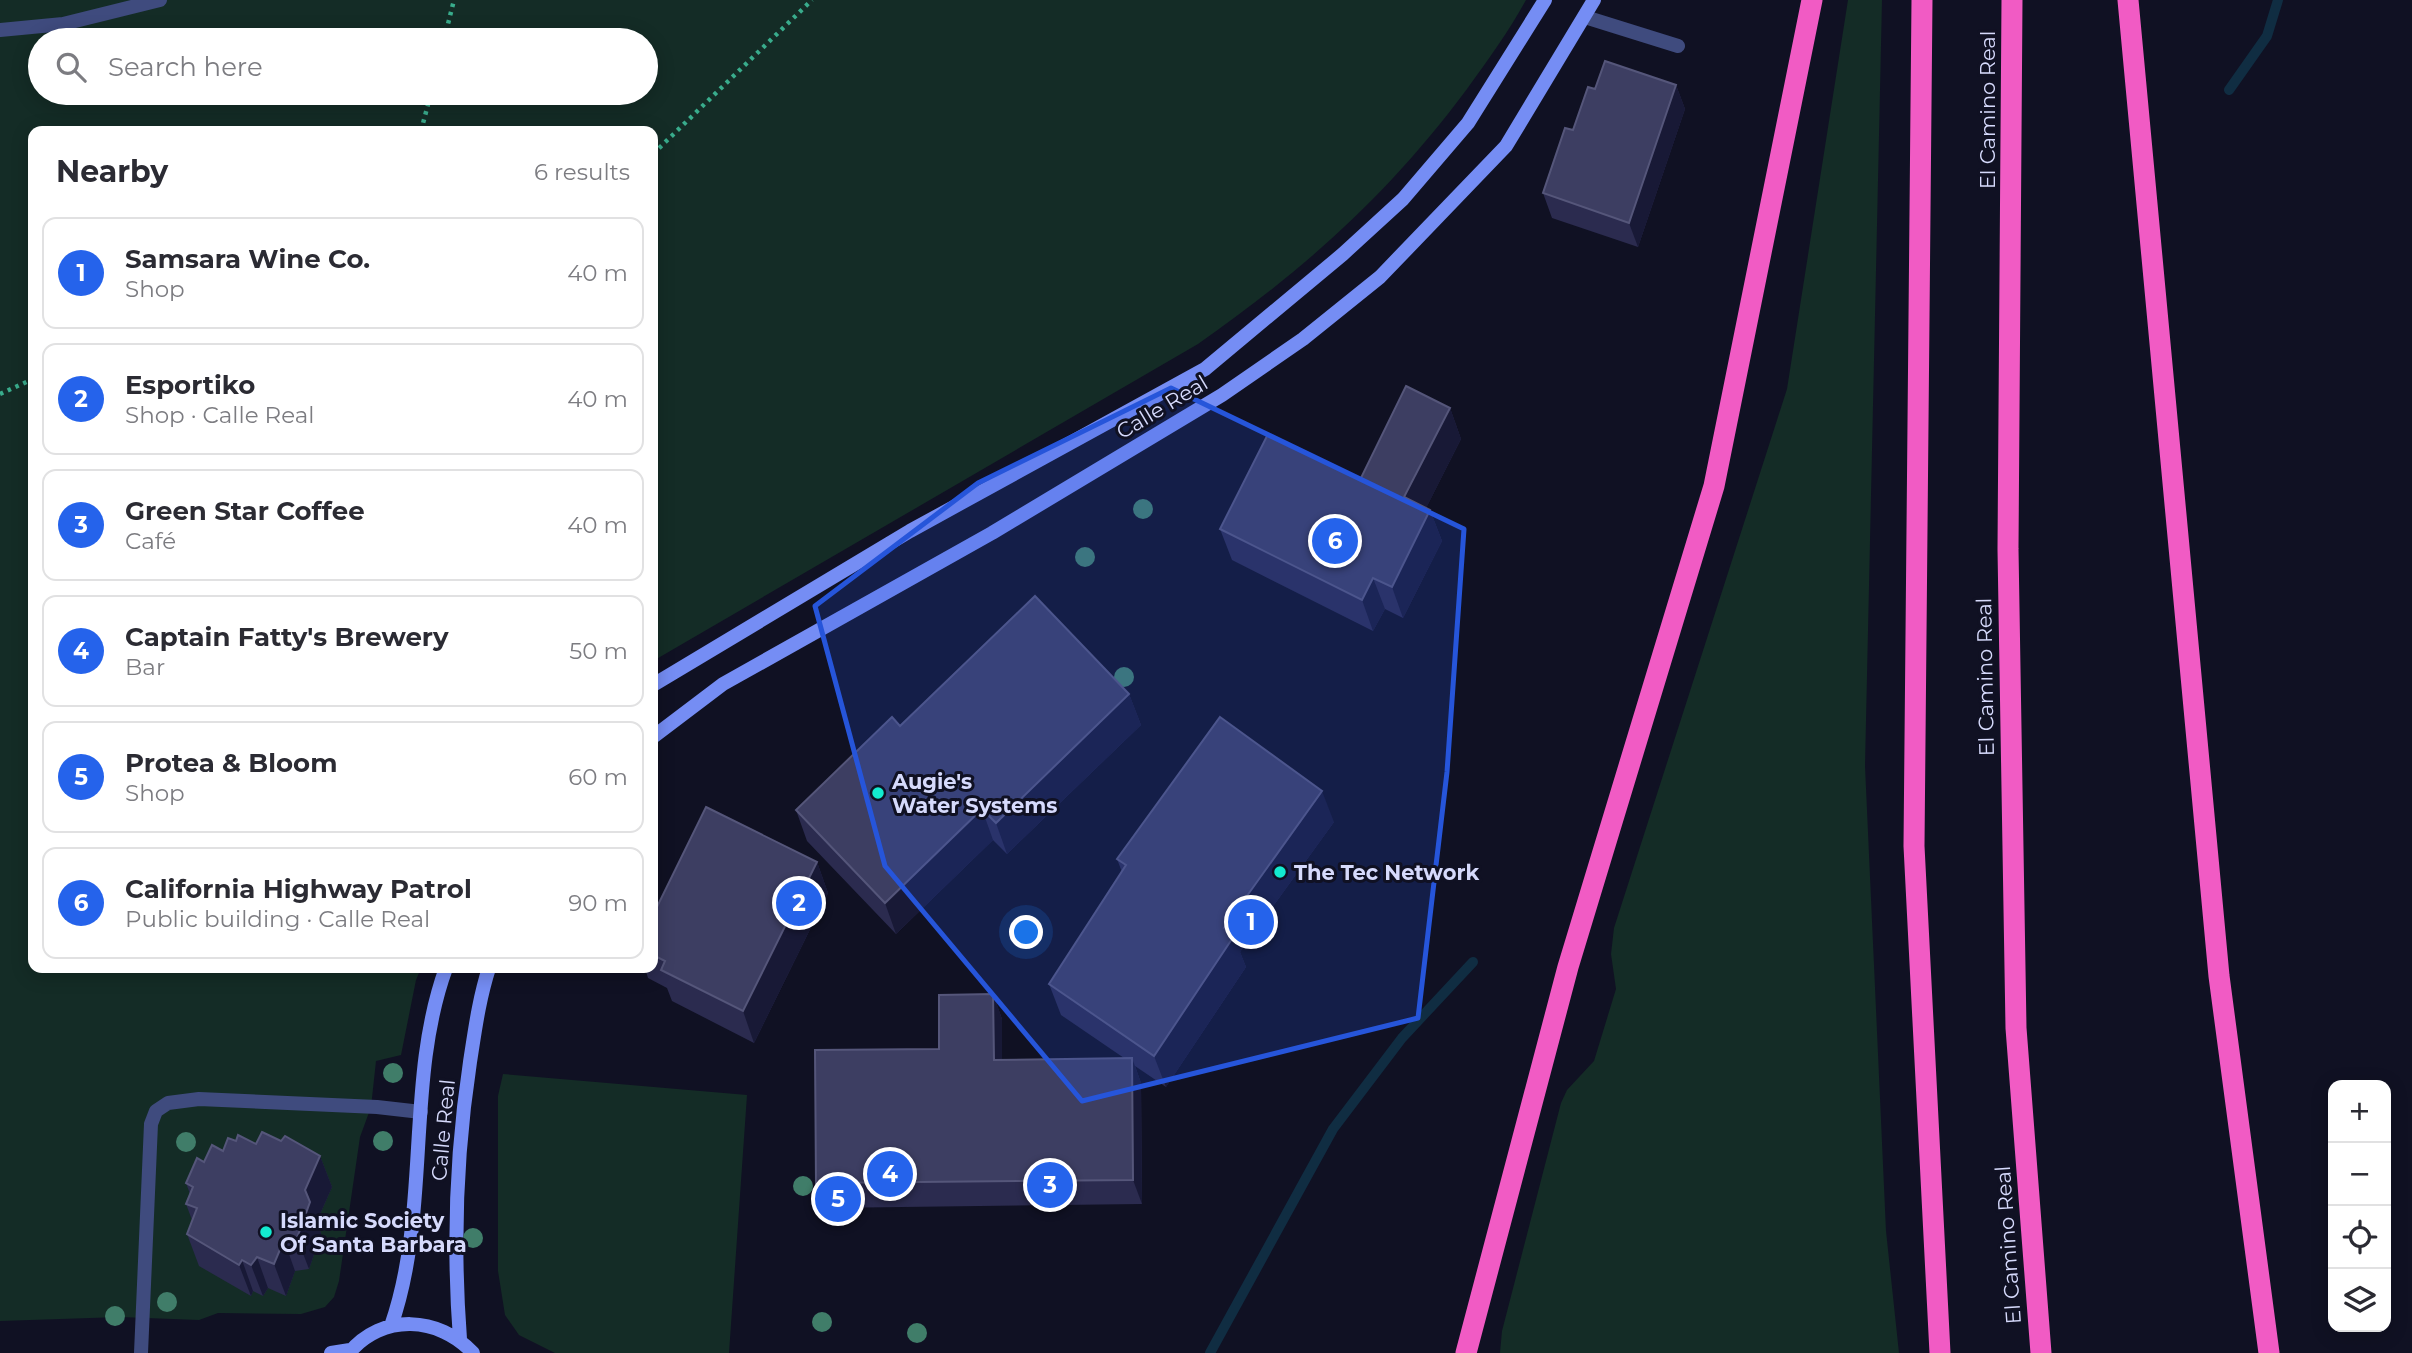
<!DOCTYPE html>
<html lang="en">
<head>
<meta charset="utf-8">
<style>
	body { margin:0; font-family:Montserrat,sans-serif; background:#f2f2f3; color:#2b2b33 }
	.controls { position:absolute; right:21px; bottom:21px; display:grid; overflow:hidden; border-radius:14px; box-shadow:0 4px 18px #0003 }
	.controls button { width:63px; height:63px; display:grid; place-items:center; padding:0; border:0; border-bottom:2px solid #e1e1e2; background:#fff; color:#2b2b33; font:35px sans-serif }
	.you { position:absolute; left:1027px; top:933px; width:24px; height:24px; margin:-18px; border:5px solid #fff; border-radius:50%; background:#1a73e8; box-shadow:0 0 0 10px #1a73e833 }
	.badge { display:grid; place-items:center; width:46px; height:46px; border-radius:50%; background:#2563eb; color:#fff; font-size:23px; font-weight:700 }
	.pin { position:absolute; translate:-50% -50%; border:4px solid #fff; box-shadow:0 2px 7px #0006 }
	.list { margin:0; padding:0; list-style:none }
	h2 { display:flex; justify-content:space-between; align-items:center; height:91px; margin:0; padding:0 28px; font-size:30px }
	h2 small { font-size:23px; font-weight:400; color:#7c7c81 }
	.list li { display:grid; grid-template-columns:46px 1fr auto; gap:21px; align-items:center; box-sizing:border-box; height:112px; margin:0 14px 14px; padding:0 14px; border:2px solid #e1e1e2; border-radius:14px }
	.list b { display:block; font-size:26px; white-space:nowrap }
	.list p { margin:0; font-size:23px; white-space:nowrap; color:#7c7c81 }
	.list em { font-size:23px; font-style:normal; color:#7c7c81 }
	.icon { flex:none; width:38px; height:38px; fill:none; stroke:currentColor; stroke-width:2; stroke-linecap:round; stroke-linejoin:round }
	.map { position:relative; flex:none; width:2412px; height:1353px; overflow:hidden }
	.search { position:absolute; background:#fff; box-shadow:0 4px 18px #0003; left:28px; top:28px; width:630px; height:77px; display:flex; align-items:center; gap:18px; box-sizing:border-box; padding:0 24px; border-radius:38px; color:#7c7c81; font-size:26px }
	.panel { position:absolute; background:#fff; box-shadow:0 4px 18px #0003; left:28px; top:126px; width:630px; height:847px; border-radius:14px }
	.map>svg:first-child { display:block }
	.green { fill:#142c26; fill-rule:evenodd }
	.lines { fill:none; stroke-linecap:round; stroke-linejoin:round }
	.stream { stroke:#102d42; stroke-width:10 }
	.path { stroke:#39ac8c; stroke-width:4.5; stroke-dasharray:3.5 5; stroke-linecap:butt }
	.lane { stroke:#3f4b7e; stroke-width:14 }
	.secondary { stroke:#758df4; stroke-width:14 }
	.highway { stroke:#f15bc4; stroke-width:21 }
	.tree { fill:#407d69 }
	.wall { fill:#2b2b4f }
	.shaded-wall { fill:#181936 }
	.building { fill:#3d3e62; stroke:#55567a; stroke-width:2 }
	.marked { fill:#2655da; fill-opacity:0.2; stroke:#2655da; stroke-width:5; stroke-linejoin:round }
	.poi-dot { fill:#13ead0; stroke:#101123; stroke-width:2.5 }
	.labels { text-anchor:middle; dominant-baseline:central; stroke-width:6; stroke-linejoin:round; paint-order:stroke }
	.street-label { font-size:21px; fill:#d6dafc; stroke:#101123 }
	.poi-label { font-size:21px; font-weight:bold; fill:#d6dafc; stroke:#101123; text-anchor:start }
</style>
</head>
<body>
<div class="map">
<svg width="2412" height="1353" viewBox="0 0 2412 1353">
	<rect width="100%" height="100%" fill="#101123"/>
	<path class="green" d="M0 0H1526C1509 31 1488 60 1467 89 1388 195 1305 269 1198 344L653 661V131H33V968H421L416 980 401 1055 376 1061 371 1107 360 1137 339 1281 334 1297 325 1307 301 1314 218 1313 199 1320 120 1317 0 1321ZM40 40H646V93H40Z
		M1848 0H1882L1865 766 1886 1231 1899 1353H1500L1502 1331 1561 1103 1567 1090 1594 1061 1616 989 1611 954 1614 928 1787 389Z
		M503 1074 747 1095 729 1353H555L519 1335 505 1315 498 1271V1096Z"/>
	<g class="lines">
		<path class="stream" d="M2229 90 2267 36 2278 0
			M1210 1353 1333 1129 1402 1038 1473 962"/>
		<path class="path" d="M444 40 454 0
			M421 131 431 93
			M653 154 812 0
			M0 394 33 379"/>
		<path class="lane" d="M1585 17 1678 46
			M0 30 63 24 160 0
			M141 1353 151 1124 156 1111 168 1103 199 1099 377 1107 421 1112"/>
		<path class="secondary" d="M653 685 910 531 1205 369 1343 254 1403 199 1468 123 1545 0
			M653 737 723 684 992 533 1222 395 1303 339 1380 277 1506 146 1594 0
			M391 1326C431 1212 405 1080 446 968
			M460 1339C453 1247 456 1154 470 1062 475 1030 479 999 489 968
			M331 1353 350 1350
			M349 1353C382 1313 439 1316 473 1353"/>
		<path class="highway" d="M1922 0 1914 846 1940 1353
			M2012 0 2008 549 2016 1028 2041 1353
			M2128 0 2219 976 2269 1353
			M1466 1353 1568 967 1714 486 1812 0"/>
	</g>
	<g class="tree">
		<circle cx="1143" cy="509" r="10"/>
		<circle cx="1085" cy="557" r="10"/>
		<circle cx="1124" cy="677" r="10"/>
		<circle cx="393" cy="1073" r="10"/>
		<circle cx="383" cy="1141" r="10"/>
		<circle cx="186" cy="1142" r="10"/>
		<circle cx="803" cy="1186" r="10"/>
		<circle cx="473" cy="1238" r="10"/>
		<circle cx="167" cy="1302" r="10"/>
		<circle cx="115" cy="1316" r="10"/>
		<circle cx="822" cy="1322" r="10"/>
		<circle cx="917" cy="1333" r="10"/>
	</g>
	<path class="wall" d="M1676 85 1685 109 1638 247 1552 218 1543 193 1573 130 1595 89Z
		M1450 408 1461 439 1426 508 1430 510 1442 541 1403 618 1385 609 1373 631 1232 560 1220 529 1360 480Z
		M1129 694 1141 725 1007 854 993 840 896 934 807 841 796 810 900 726Z
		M1334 822 1240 952 1246 967 1166 1087 1135 1066 1141 1083 1142 1204 825 1208 816 1183 939 1049 993 994 1002 1019V1060L1124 1058 1061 1015 1049 984 1122 872 1117 859Z
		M817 862 828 893 754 1043 672 1001 667 988 648 978 645 968H653V915Z
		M236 1141 256 1144 281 1141 320 1156 332 1187 317 1221 321 1234 309 1269 295 1271 286 1296 268 1288 263 1296 253 1291 251 1296 199 1266 187 1234 192 1220 186 1204 190 1194 186 1183 204 1162 223 1151Z"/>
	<path class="shaded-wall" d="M1676 85 1685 109 1638 247 1629 223Z
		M1450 408 1461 439 1416 528 1404 497Z
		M1430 510 1442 541 1403 618 1392 587Z
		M1373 578 1385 609 1373 631 1362 600Z
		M1129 694 1141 725 1007 854 996 823Z
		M1322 791 1334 822 1240 952 1246 967 1166 1087 1154 1056 1224 928Z
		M982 809 993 840 896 934 885 903Z
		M817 862 828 893 754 1043 743 1011Z
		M993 994 1002 1019V1084L994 1060Z
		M1132 1058 1141 1083 1142 1204 1133 1180Z
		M320 1156 332 1187 317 1221 321 1234 309 1269 297 1238 305 1190Z
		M284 1240 295 1271 286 1296 274 1264Z
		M257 1257 268 1288 263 1296 251 1265Z
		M242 1260 253 1291 251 1296 239 1265Z"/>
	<path class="building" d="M1605 61 1676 85 1629 223 1543 193 1565 128 1573 130 1588 87 1595 89Z
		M1406 386 1450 408 1404 497 1430 510 1392 587 1373 578 1362 600 1220 529 1268 434 1360 480Z
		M1035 596 1129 694 996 823 982 809 885 903 796 810 892 717 900 726Z
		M1220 717 1322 791 1224 928 1234 936 1154 1056 1049 984 1126 865 1117 859Z
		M706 807 817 862 743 1011 661 970 665 961 653 955V915Z
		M993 994 994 1060 1132 1058 1133 1180 816 1183 815 1050 939 1049V995Z
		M262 1132 281 1141 285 1136 320 1156 305 1190 310 1202 297 1238 284 1240 274 1264 257 1257 251 1265 242 1260 239 1265 187 1234 197 1208 186 1204 193 1187 186 1183 197 1158 204 1162 212 1145 223 1151 228 1138 236 1141 238 1135 256 1144Z"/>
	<path class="marked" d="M1171 388 1464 529 1447 772 1418 1018 1082 1101 885 866 815 606 978 483Z"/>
	<g class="poi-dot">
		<circle cx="878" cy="793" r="7"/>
		<circle cx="1280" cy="872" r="7"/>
		<circle cx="266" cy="1232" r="7"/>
	</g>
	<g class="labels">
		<g class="street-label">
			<text transform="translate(1987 110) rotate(-90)">El Camino Real</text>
			<text transform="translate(1162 407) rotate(-31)">Calle Real</text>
			<text transform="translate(1985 677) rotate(-91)">El Camino Real</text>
			<text transform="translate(443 1130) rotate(-85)">Calle Real</text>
			<text transform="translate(2008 1245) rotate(-94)">El Camino Real</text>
		</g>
		<g class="poi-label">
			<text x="892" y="781">Augie's<tspan x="892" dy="24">Water Systems</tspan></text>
			<text x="1294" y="872">The Tec Network</text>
			<text x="280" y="1220">Islamic Society<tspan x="280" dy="24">Of Santa Barbara</tspan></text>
		</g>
	</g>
</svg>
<div class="controls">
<button>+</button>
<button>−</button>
<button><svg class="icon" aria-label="locate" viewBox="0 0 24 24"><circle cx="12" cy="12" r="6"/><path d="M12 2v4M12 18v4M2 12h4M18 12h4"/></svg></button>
<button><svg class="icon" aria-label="layers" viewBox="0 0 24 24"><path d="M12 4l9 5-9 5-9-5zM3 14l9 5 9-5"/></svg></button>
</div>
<div class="you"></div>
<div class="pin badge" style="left:1251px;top:922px">1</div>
<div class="pin badge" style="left:799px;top:903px">2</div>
<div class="pin badge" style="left:1050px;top:1185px">3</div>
<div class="pin badge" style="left:890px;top:1174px">4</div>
<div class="pin badge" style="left:838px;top:1199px">5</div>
<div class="pin badge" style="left:1335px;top:541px">6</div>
<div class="search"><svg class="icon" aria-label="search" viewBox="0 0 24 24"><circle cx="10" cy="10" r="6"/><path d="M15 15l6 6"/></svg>Search here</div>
<section class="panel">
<h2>Nearby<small>6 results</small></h2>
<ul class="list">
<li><span class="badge">1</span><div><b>Samsara Wine Co.</b><p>Shop</p></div><em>40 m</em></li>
<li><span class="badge">2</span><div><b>Esportiko</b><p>Shop · Calle Real</p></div><em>40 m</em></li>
<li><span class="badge">3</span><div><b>Green Star Coffee</b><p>Café</p></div><em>40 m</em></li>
<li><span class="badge">4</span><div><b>Captain Fatty's Brewery</b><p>Bar</p></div><em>50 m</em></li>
<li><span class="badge">5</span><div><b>Protea &amp; Bloom</b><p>Shop</p></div><em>60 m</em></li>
<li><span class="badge">6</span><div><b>California Highway Patrol</b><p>Public building · Calle Real</p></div><em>90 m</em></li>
</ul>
</section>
</div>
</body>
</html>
